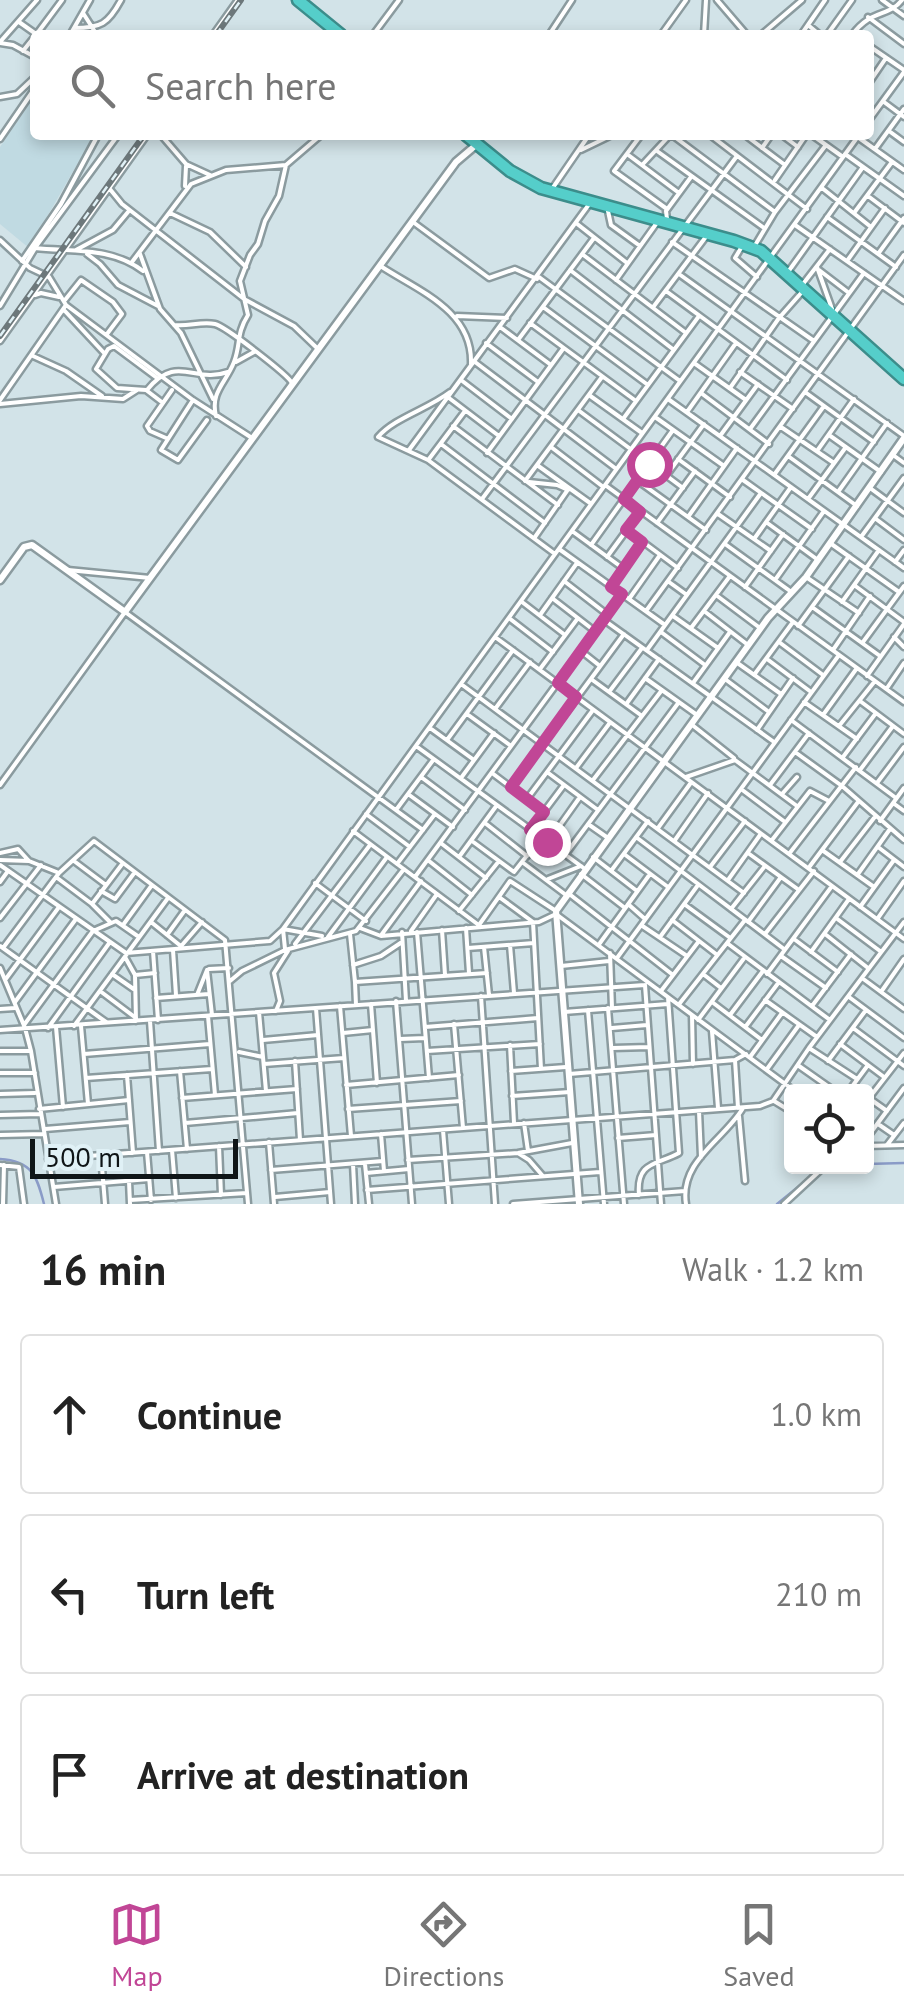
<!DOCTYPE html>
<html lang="en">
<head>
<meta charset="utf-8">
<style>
	body { margin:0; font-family:"PT Sans",sans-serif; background:#f6f6f6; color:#222 }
	.controls { position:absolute; right:30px; bottom:30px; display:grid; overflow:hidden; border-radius:10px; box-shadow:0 5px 15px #0003 }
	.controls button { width:90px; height:90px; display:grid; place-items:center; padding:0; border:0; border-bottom:2px solid #e0e0e0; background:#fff; color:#222; font:50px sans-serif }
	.scale { position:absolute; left:30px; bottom:25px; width:208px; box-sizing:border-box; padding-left:10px; border:5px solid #0f1517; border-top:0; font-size:28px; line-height:35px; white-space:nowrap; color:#0f1517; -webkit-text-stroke:8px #e0f1f6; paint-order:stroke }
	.stop { position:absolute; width:30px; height:30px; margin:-22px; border:8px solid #c14696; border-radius:50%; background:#fff }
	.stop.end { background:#c14696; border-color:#fff; box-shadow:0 2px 10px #0008 }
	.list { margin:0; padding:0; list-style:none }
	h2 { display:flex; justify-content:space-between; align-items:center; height:130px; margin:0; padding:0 40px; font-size:42px }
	h2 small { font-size:32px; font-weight:400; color:#767676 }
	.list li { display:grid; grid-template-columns:65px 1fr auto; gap:30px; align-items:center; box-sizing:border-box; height:160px; margin:0 20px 20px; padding:0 20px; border:2px solid #e0e0e0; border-radius:10px }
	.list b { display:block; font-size:38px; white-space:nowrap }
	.list em { font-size:32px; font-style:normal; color:#767676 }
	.icon { flex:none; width:55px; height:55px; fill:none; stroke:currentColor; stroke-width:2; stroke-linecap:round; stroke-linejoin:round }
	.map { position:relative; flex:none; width:904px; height:1204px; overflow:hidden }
	.search { position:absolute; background:#fff; box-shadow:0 5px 15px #0003; left:30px; right:30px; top:30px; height:110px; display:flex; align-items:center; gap:25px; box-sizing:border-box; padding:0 35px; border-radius:10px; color:#767676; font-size:38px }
	.sheet { height:670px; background:#fff }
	nav { display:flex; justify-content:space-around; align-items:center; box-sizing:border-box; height:140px; border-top:2px solid #e0e0e0; background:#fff; font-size:28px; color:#767676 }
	nav a { display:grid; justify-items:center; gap:5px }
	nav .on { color:#c14696 }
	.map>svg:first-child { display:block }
	.built { fill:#c0dae2 }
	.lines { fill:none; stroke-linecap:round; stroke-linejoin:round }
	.stream { stroke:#8a9bc7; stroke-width:2.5 }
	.street-casing { stroke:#8b9b9f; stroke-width:9 }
	.secondary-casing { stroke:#8b9b9f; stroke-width:11 }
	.highway-casing { stroke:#3c8d8b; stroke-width:15 }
	.street { stroke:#fff; stroke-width:4 }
	.secondary { stroke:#fff; stroke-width:6 }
	.highway { stroke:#55ceca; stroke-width:10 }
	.rail-casing { stroke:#6d787b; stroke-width:6 }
	.rail { stroke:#e0f1f6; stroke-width:2.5; stroke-dasharray:8; stroke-linecap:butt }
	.route { stroke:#c14696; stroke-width:12 }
</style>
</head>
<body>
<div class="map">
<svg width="904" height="1204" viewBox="0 0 904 1204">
	<rect width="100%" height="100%" fill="#d2e3e8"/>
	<path class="built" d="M35 95V135H94L29 248 0 224V147Z"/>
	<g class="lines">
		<path class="stream" d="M0 1159C32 1161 37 1176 44 1204
			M866 1164 904 1163
			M822 1171 838 1166
			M777 1204 814 1174"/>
		<defs>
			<path id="street" d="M717 0 747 35
				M882 0 904 16
				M83 13 97 35
				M868 17 904 44
				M19 22 36 34
				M808 25 820 35
				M74 28C101 28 108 24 121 0
				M36 35 62 0
				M70 35 90 0
				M213 35 238 0
				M373 35 399 0
				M549 35 572 0
				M661 35 686 0
				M704 35 706 0
				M761 35 802 0
				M801 35 825 0
				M827 35 852 0
				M852 35C872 8 888 18 902 0
				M0 42 37 0
				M0 43 13 45 35 57
				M869 46 904 70
				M23 51 35 36
				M869 83 886 58
				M0 97 17 94 35 77
				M884 102 904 117
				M869 120 904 72
				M889 131 904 142
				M161 135 186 164 210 175
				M641 135 614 171 667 209
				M672 135 775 212
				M710 135 807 209
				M745 135 785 165
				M782 135 798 147
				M812 135 843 157
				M859 138 904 170
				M0 139 35 88
				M762 148 771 135
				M875 149 904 109
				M581 150 612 135
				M657 151 764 228
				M627 154 679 193
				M845 154 904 196
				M643 164 670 135
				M775 180 806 135
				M185 186 186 166
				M109 188 122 204 244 299 294 326 318 349
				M822 188 871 227
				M552 189 589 135
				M868 196 904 223
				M608 211 611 225 640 246
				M170 213 210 232 246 267
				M854 213 892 162
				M827 217 896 267
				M667 219 666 211 691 177
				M413 222 489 278 515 269 537 279
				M576 223 627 263
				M795 225 904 301
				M0 240 30 268 49 277 66 305 193 400 252 438
				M672 242 814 341
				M754 247 775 212 826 145
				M35 248C73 252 112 247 143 271
				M741 248 735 258 757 277
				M76 250 113 230 128 212
				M87 254 100 264 118 285 158 306
				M140 254 160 309 181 333 213 399
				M582 254 686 333
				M878 254 904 218
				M22 261 61 204 98 135
				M847 261 885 208
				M132 262 191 184 226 170 286 165 321 135
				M382 267C419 291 473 311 471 364
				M817 267 832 309
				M570 270 674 350
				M819 270 849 293
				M788 272 863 167
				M679 274 904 436
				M539 277 680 381
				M616 280 656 224
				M803 284 830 249
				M666 291 787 380
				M35 295 41 293 59 297
				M65 300 81 280 113 302 122 314 107 334
				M0 306 37 245 118 135
				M654 306 705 238
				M543 307 648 385
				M64 310 105 354
				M457 316 507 318
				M530 323 636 401
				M174 325C188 327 201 321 215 324 225 326 288 375 292 383
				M500 327 551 365
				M518 340 594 238
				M0 341 147 135
				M486 343 538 382
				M33 356 66 371 102 396
				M236 362 254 352
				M475 362 615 468
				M694 363 746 400
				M740 372 793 409
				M157 378 114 346 108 349 96 369 117 388 146 390 163 403
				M461 380 512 419
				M730 388 779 318 802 292
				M147 390C177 353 194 384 228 372
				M450 392C428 409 394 418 378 437L428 460 555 554
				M805 392 874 442
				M701 393 769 444
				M589 395 642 433
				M449 398 499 436
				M668 399 904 568
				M0 400 66 305
				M193 400 161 450 178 460 207 420
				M0 404 81 396 123 399 137 390
				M578 410 683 488
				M687 412 736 343
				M216 416C210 392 226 383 234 362 241 344 236 334 248 315L240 281 250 255 258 244 265 221 279 196 286 165
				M655 417 724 466
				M623 419 699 316
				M453 426 558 505
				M781 427 834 463
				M750 429 864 273
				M829 435 881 472
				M720 436 758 384
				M166 438 150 431 147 426 172 390
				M441 444 545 523
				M551 447 602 486
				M409 450 590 203
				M817 451 854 399
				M487 453 563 349
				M893 455 904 463
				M788 456 857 506
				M429 459 465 411
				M678 459 730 497
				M537 465 590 503
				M774 475 824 406
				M666 476 704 424
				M743 480 812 529
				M525 481 602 377
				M638 481 706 530
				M529 482 557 485 568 490
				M605 485 904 702
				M870 488 904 513
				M838 492 887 423
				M482 499 737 156
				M808 499 846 447
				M718 514 771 551
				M688 517 737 448
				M876 519 904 540
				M766 522 818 560
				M657 523 695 471
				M627 530 678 568
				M572 531 624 569
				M535 537 569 488
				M861 537 904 478
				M754 539 791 487
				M830 543 899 592
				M725 544 790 591
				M591 545 673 430
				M559 549 665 625
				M607 557 640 512
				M895 562 904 550
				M68 570 150 578
				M806 577 859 613
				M775 580 824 511
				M564 581 608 615
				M669 582 687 595
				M854 585 904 622
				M611 587 642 542
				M745 587 783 534
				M716 595 760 628
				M552 598 596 632
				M629 599 660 555
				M522 602 565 635
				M842 602 879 550
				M812 607 880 656
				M646 611 904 255
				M704 611 748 645
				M540 615 577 563
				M673 616 718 648
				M509 618 553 652
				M604 620 774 742
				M798 626 849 556
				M691 628 730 576
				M661 632 705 665
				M495 637 904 939
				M894 637 904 647
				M779 642 823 675
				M863 642 904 586
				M647 650 761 493
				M833 650 870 596
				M581 651 600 666
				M767 659 811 692
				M736 662 781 694
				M540 669 578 618
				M754 675 793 622
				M867 676 904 624
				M645 678 697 715
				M591 679 642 716
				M725 679 769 712
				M693 683 730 632
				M461 684 744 893
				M887 688 904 663
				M609 692 642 648
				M860 701 904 734
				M804 702 857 739
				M627 703 659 659
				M495 709 530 662
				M467 714 511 746
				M823 715 857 668
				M791 720 896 798
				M691 724 734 758
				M839 726 875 681
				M430 728 474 760
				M757 730 793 678
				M447 740 513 650
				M416 746 585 869
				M795 752 842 786 904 840
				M843 757 876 713
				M576 768 609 724
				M860 770 893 726
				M547 772 598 810
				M492 773 544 812
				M421 777 465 810
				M686 777 735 760 797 806
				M461 778 494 733
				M593 780 662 690
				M877 783 904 747
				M0 785 125 612 423 830
				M770 785 809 733
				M511 787 624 634
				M741 789 785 822
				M408 794 453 827
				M782 794 797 777
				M527 799 593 710
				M893 803 904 811
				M396 810 434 759
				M366 814 410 847
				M880 821 904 788
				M485 823 527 856
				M588 824 608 838
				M658 828 690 784
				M531 829 564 785
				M353 831 480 926
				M636 837 784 949
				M675 840 708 793
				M772 840 810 791 829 801
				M472 841 514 872 540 839
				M548 842 580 797
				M442 844 486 878
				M878 847 904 867
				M822 850 874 887
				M0 853 18 849 29 861
				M748 853 799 890
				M624 854 668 887
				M789 854 856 767
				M565 855 679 702
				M459 857 497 805
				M593 857 637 891
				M0 860 29 861 59 873
				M74 861 106 885
				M429 861 472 895
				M522 862 566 895
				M840 862 874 818
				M397 864 435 814
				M0 865 126 953 270 941 283 929 859 135
				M810 866 858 802
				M710 867 745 821
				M611 871 648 821
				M581 874 625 908
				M858 874 890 829
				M56 877 92 904 110 922
				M415 877 622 595
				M548 879 581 866
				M728 880 760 835
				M0 882 8 871
				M315 883 366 921
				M101 891 115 899 135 872
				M568 893 673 975
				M499 897 533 922 541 1069
				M92 904 123 863
				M628 904 645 919
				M684 904 729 937
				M860 907 894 860
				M731 909 765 866
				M459 911 499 861
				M0 918 41 865
				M836 918 880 951
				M878 918 904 881
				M672 920 716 954
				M151 922 182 947
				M748 922 781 877
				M123 925 152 885
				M479 925 510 881 556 911
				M641 925 687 956
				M360 928 381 936 539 922 556 914 796 1092
				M466 928 469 973
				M283 929 322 936
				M283 929 285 949
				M442 930 445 975
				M411 931 437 894
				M402 932 406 1001
				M417 932 429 1078
				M350 934 355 982
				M382 934 421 881
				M765 934 814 871
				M825 934 868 968
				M167 935 185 910
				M328 937 387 857
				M660 937 698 885
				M794 939 838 972
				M600 943 650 874
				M727 943 830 1020
				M295 944 370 845
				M182 945 202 922
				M510 945 514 993
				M0 946 106 1022
				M484 947 489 995
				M3 948 59 873 94 841 225 940 248 1204
				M468 948 534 943
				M173 950 176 995
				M153 951 158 1020
				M811 952 849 899
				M610 953 612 1008
				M781 956 826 988
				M125 957 135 975 136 1021
				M617 958 839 655
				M353 965 381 956 402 942
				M561 966 609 961
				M0 968 25 1028 31 1051 56 1204
				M209 969 229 968
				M207 970 212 1015
				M112 974 135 990
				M703 974 721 988
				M767 974 832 886
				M135 975 155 973
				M862 978 904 1009
				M5 980 59 907
				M230 981 242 971 285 950 356 931 404 869
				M645 985 661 1204
				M100 991 136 1018
				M661 991 699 941
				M881 992 904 959
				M197 995 207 970
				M481 996 495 1204
				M849 997 904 1038
				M156 998 209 994
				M765 1000 817 1037
				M396 1001 412 1204
				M15 1002 76 919
				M712 1002 762 1040
				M680 1003 745 920
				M371 1004 377 1083
				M356 1005 355 982 487 973
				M340 1006 351 1136
				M812 1006 851 954
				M316 1008 331 1204
				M608 1008 624 1204
				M0 1009 15 1008
				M588 1010 604 1204
				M276 1011 280 1001 274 973 288 951
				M259 1012 266 1091
				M564 1012 668 1004
				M692 1015 693 1064
				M730 1015 763 971
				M208 1016 215 1095
				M698 1020 745 957
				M150 1021 159 1151
				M454 1024 463 1128
				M24 1025 93 931 116 921 139 937
				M74 1026 168 898
				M81 1026 88 1104
				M746 1026 779 982
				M56 1027 63 1107
				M425 1027 538 1018
				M48 1028 110 942
				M612 1028 647 1025
				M853 1028 904 1066
				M0 1030 645 985
				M712 1031 718 1108
				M343 1033 373 1030
				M400 1039 425 1038
				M263 1040 318 1035
				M840 1044 884 1077
				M510 1045 514 1123
				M613 1048 649 1047
				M809 1048 857 1079
				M0 1051H30
				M427 1051 540 1044
				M239 1052 263 1057
				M84 1054 210 1044
				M750 1057 782 1013
				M735 1060 738 1108
				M295 1061 300 1140
				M828 1061 866 1010
				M264 1064 344 1058
				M799 1066 836 1092
				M767 1069 799 1025
				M180 1071 187 1149
				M511 1071 566 1067
				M0 1073H35
				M569 1074 735 1060 746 1054
				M127 1075 133 1153
				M86 1078 212 1069
				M346 1085 459 1075
				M848 1092 868 1065
				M0 1094 35 1093
				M512 1096 570 1092
				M182 1098 297 1089
				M870 1099 887 1111
				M774 1101 792 1112
				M866 1102 904 1053
				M39 1109 129 1100
				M348 1109 461 1101
				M699 1111 701 1157
				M0 1115 40 1114
				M739 1116 745 1181
				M185 1123 298 1113
				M524 1123 528 1151
				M878 1124 894 1135
				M45 1129 130 1122
				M443 1130 449 1204
				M381 1134 384 1171
				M0 1135 44 1134
				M618 1138 656 1135
				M866 1139 904 1088
				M269 1142 274 1204
				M887 1145 904 1123
				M219 1146 221 1195
				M866 1146 904 1145
				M172 1150 176 1198
				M147 1152 151 1200
				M518 1153 529 1160 542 1175
				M101 1155 105 1204
				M48 1159 760 1106 773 1101 809 1048 904 922
				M408 1160 518 1153 572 1143
				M353 1164 355 1204
				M365 1164 369 1204
				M0 1165 19 1167 24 1204
				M271 1170 383 1161
				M366 1173 409 1169
				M129 1181 130 1204
				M54 1187 149 1179
				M367 1190 600 1172
				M639 1195C636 1161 657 1165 679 1153L668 997
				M275 1197 330 1192
				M130 1200 247 1193
				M3 1204 4 1165
				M513 1204 685 1191
				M686 1204C679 1161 724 1140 743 1108
				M784 1204 825 1166"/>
			<path id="secondary" d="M0 580 24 547 32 545 125 612 456 162 476 145
				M579 1204 556 911 768 618 806 577 904 438"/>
			<path id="highway" d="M298 0 341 35
				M466 135 510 171 541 188 734 241 761 251 904 379"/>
		</defs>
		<use href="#street" class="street-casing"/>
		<use href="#secondary" class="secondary-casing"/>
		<use href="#highway" class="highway-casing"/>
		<use href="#street" class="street"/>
		<use href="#secondary" class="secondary"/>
		<use href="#highway" class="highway"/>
		<defs>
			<path id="rail" d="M216 35 241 0
				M0 336 144 135"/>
		</defs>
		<use href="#rail" class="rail-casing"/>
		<use href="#rail" class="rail"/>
	</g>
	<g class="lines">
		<path class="route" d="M547 842 530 830 544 812 511 787 576 697 558 683 622 594 611 587 642 542 626 530 640 512 624 499 649 464"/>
	</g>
</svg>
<div class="controls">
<button><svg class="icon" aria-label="locate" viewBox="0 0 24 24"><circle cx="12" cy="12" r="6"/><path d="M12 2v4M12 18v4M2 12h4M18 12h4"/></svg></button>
</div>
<div class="scale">500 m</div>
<div class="stop" style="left:649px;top:464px"></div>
<div class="stop end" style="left:547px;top:842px"></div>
<div class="search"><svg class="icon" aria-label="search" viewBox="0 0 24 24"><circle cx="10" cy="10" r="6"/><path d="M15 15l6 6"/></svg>Search here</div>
</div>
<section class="sheet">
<h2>16 min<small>Walk · 1.2 km</small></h2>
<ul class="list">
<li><svg class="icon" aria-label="ahead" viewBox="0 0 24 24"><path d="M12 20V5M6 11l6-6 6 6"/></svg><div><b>Continue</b></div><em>1.0 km</em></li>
<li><svg class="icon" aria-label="left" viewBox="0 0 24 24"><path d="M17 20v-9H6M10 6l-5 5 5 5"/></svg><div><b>Turn left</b></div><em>210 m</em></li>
<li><svg class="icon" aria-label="arrive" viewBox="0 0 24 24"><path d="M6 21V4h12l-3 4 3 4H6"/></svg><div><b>Arrive at destination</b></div></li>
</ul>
</section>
<nav>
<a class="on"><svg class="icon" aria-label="map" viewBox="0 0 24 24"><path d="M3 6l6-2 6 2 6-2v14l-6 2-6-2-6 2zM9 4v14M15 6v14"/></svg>Map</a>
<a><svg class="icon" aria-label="directions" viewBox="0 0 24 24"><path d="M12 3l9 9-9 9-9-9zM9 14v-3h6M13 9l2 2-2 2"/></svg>Directions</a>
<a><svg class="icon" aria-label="saved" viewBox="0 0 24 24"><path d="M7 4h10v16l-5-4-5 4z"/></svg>Saved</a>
</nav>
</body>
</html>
